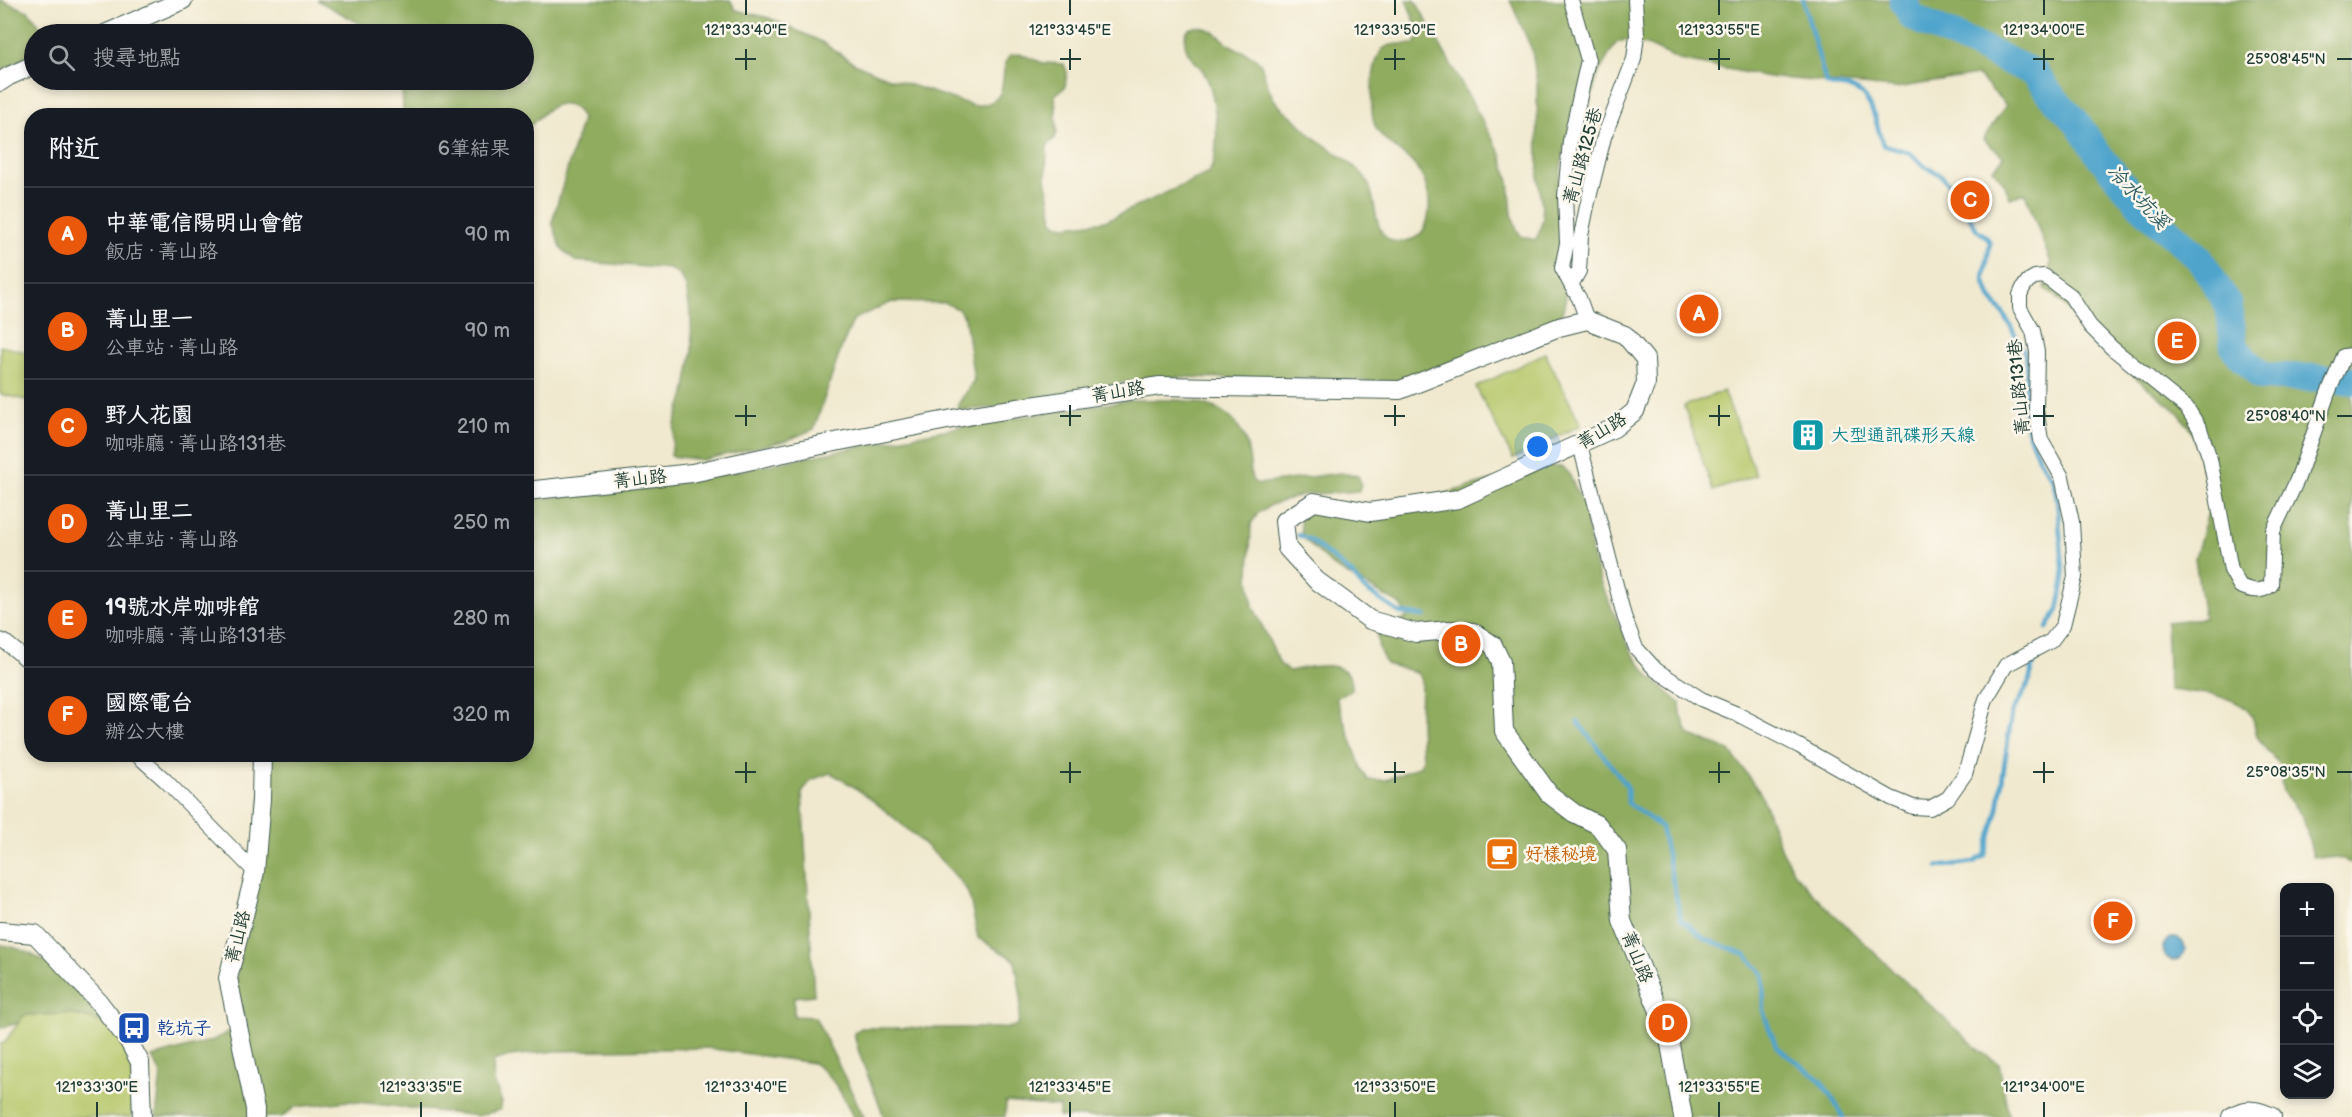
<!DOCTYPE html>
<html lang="zh-TW">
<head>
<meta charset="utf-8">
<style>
	body { margin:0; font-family:"Balsamiq Sans","LXGW WenKai TC",sans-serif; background:#20242c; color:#f1f3f6 }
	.controls { position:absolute; right:18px; bottom:18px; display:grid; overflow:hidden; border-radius:12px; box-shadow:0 3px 9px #0003 }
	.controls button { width:54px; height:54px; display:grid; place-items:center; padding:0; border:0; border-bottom:2px solid #363941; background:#171b24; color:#f1f3f6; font:30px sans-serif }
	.you { position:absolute; left:1538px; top:447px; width:21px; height:21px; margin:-15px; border:4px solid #fff; border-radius:50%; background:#1a73e8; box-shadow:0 0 0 9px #1a73e833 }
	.badge { display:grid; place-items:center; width:39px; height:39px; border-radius:50%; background:#ea580c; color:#fff; font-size:20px; font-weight:700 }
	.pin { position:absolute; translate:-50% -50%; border:3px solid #fff; box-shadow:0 2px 6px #0006 }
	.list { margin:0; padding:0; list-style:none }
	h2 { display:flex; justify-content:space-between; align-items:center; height:78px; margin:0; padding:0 24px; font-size:26px }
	h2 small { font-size:20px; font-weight:400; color:#9ea1a6 }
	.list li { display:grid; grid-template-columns:39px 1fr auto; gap:18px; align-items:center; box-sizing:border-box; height:96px; padding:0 24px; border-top:2px solid #363941 }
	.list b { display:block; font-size:22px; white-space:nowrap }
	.list p { margin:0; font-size:20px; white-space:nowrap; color:#9ea1a6 }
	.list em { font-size:20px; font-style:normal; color:#9ea1a6 }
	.icon { flex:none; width:33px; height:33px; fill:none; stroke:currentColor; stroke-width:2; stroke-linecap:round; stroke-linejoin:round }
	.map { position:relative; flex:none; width:2352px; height:1117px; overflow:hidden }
	.search { position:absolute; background:#171b24; box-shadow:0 3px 9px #0003; left:24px; top:24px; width:510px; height:66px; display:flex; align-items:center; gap:15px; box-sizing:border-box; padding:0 21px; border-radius:33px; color:#9ea1a6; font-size:22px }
	.panel { position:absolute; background:#171b24; box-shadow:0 3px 9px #0003; left:24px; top:108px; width:510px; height:654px; border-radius:24px }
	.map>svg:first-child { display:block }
	.green { fill:#b6c76a; stroke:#6a824f; stroke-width:1.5 }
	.forest { fill:#90ac5e; stroke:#587449; stroke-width:1.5 }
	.water { fill:#50a4cc; stroke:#387080; stroke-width:1.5 }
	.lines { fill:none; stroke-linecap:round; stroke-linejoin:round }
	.stream { stroke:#50a4cc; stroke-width:4.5 }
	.river { stroke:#50a4cc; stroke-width:28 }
	.street-casing { stroke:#3e574b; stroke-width:16 }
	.secondary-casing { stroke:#3e574b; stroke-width:20 }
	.street { stroke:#fff; stroke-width:14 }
	.secondary { stroke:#fff; stroke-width:18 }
	.ticks { fill:none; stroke:#1f3d34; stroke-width:2 }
	.labels { text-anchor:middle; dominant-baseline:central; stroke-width:5; stroke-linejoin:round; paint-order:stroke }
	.street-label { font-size:18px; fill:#1f3d34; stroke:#fbf7ec }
	.culture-label { font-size:18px; fill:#0d838f; stroke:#fbf7ec; text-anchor:start }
	.food-label { font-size:18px; fill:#c56008; stroke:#fbf7ec; text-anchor:start }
	.transit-label { font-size:18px; fill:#164399; stroke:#fbf7ec; text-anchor:start }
	.water-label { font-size:20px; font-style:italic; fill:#2e5c62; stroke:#fbf7ec }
	.ticks-label { font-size:15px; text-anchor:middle; fill:#1f3d34; stroke:#fbf7ec; stroke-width:5; stroke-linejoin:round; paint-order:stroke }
</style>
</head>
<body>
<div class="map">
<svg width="2352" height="1117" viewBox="0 0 2352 1117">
	<rect width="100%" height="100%" fill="#fbf7ec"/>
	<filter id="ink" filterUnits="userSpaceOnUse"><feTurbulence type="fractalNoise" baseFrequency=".0167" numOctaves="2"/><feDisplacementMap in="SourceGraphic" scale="12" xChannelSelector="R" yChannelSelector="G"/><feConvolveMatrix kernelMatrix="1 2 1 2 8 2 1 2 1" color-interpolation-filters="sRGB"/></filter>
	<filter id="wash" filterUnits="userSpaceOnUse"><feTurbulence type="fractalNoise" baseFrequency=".008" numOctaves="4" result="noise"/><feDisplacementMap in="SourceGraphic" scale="24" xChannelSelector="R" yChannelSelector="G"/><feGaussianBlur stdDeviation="1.35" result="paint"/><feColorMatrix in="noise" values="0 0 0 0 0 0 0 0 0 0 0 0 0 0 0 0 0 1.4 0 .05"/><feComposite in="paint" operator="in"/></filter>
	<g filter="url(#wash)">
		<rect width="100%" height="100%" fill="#f0e9cf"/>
		<path class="green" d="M0 346 31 353V401L0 394Z
			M1545 353 1581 425 1513 459 1476 387Z
			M1724 391 1756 475 1713 491 1684 406Z
			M72 1014C82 1017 100 1019 108 1026 135 1050 133 1084 132 1117H0V1044L4 1043 24 1015Z"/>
		<path class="forest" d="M0 0 28 11 47 34H34V52L0 72Z
			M317 0H479L504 2 524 0H730L736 10 769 18 820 41 854 63 886 77 974 106C1016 103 995 74 1010 55L1020 54 1043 63 1064 64 1067 72 1065 87 1055 95 1057 132 1055 138 1047 146 1046 178 1053 221 1059 225 1067 226 1105 221 1209 173C1222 150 1217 93 1203 71 1196 61 1184 53 1185 40 1185 24 1201 25 1212 31 1220 35 1226 43 1234 47 1244 53 1253 54 1261 64 1265 76 1268 92 1276 102 1281 109 1290 114 1296 120 1303 127 1309 134 1316 139 1334 152 1357 164 1368 183 1376 198 1374 229 1387 238 1392 242 1399 242 1405 241 1432 238 1433 202 1424 181 1413 154 1388 149 1376 128 1368 113 1371 59 1384 48 1393 42 1405 45 1415 44L1420 34 1406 0H1415L1501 154 1509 182 1512 214 1516 228 1521 236 1535 240 1539 233 1543 218 1538 175 1537 83 1532 50 1510 0H2352V863L2344 859 2313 856 2303 817 2283 792 2281 781 2288 773C2278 762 2265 751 2258 738 2253 728 2257 722 2249 712 2235 694 2191 692 2169 690L2166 622 2204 618 2195 558 2211 502 2193 433 2178 412 2103 351 2056 296 2044 288 2051 263 2025 193 2010 198 2004 183 1993 169 2004 157 1983 139 2006 105 1977 75 1896 88 1769 77 1679 60 1650 46 1625 40 1616 43 1599 72 1589 105 1564 148 1559 181 1561 274 1566 297 1562 313 1553 322 1399 383 1331 379 1153 377 990 408 960 410 957 406 974 380 965 318 958 309 945 303 892 302 854 319 842 346 814 429 788 440 703 460 671 456 675 424 685 394 692 353 691 318 686 286 680 276 670 269 575 261 561 248 552 222 582 119C577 105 563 100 550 108 541 113 535 123 527 128L526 116H409L403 110 402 80H524V34H379Z
			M1131 400C1173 400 1229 393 1246 442 1250 454 1250 468 1252 480L1258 484 1340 473 1358 476 1361 483 1359 491 1301 495 1271 505 1258 513 1251 524 1249 577 1253 606 1280 664 1289 671C1310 667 1354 655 1352 690L1336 698 1361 768 1368 780H1386L1420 766 1422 759 1420 724 1421 678 1416 672 1386 664 1379 649 1376 628 1402 621 1408 616 1401 605 1334 567 1302 537 1300 519 1310 512 1326 510 1360 517 1545 466 1562 467 1568 472 1584 506 1593 559 1600 582 1632 653 1650 677 1680 703 1681 714 1688 734 1730 751 1761 794 1780 846 1794 873 1825 906 1947 1021 1980 1051 1999 1064 2009 1117H1059V1107L1006 1102 1005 1117H884C875 1090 859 1061 854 1033L861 1028H1008L1018 1025 1021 997 1015 960 978 938C975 926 972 899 966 889 943 857 865 789 830 773L811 780 802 793 814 995 794 997V1016L815 1017 864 1117H853C844 1097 832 1074 813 1063L707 1048 556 1051 510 1056 493 1061 494 1082 502 1102 500 1110 478 1116 349 1101 295 1107 282 1117H156L161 1074 152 1057 211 1041 245 1024 236 981 267 755 526 754 527 500 652 488 974 424Z
			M0 945C47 949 77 992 107 1024L72 1014 24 1015 18 1023 0 1028Z"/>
		<path class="water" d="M2163 949a11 11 0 1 1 22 0a11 11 0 1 1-22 0Z"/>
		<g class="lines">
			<path class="stream" d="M1803 0 1826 83C1837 89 1843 85 1853 89 1873 95 1877 128 1883 145L1908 152 1926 167 1941 175 1956 192 1977 230 1987 237 1990 243 1984 279 1990 297 2005 316 2024 351 2027 366 2024 406 2029 435 2038 457 2053 480 2057 498 2064 579 2058 610 2047 628
				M1298 535 1309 539 1352 574 1364 589 1400 613 1425 616
				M1578 722 1627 786 1628 803 1661 827 1681 919 1705 939 1745 954 1763 974 1764 1014 1776 1046 1821 1081 1844 1117
				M1938 867 1974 862 1985 855 1998 809 2012 712 2027 687 2035 661"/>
			<path class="river" d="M1903 0 1912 17 2035 73 2050 94 2075 120 2098 154 2141 206 2200 259 2229 306 2234 348 2261 376C2291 378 2322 376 2352 381"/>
		</g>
	</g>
	<g filter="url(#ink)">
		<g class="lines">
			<defs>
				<path id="street" d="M1571 285 1562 268 1567 243 1565 196 1570 141 1588 60 1571 0
					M1587 320 1579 298 1571 285 1579 271 1581 236 1587 206 1604 137 1634 59 1637 35 1635 0
					M1580 445 1624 616 1636 648 1656 670 1701 699 1737 714 1799 746 1891 798 1913 807 1930 808 1948 798 1965 774 1986 699 2006 665 2051 641 2063 625 2075 577 2072 522 2062 477 2041 440 2036 409 2037 352 2033 331 2020 308V295L2023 288 2028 281 2035 277 2044 276 2070 295 2090 326 2112 348 2187 408 2200 429 2210 459 2231 570 2240 586C2252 591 2261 593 2271 585L2273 531 2297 480 2328 393 2344 356 2352 355
					M0 640 5 642 32 664
					M136 754 165 780 255 872"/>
				<path id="secondary" d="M105 34 183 0
					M0 82 9 76 34 65
					M526 491 692 473 840 441 973 415 1160 386 1400 390 1559 327 1587 320 1625 335 1645 359 1646 383 1635 411 1614 428 1458 499 1370 512 1314 502 1284 521 1287 548 1316 580 1370 620 1416 633 1449 630 1473 632 1493 645 1501 662 1504 731 1549 794 1574 813 1598 825 1617 850 1622 921 1668 1033 1683 1117
					M0 931 35 934 98 1001 128 1040 140 1062 142 1117
					M255 1117V1109L228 978 255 872 261 800 262 754
					M2231 1117C2245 1108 2257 1109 2272 1117"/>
			</defs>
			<use href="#street" class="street-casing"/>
			<use href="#secondary" class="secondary-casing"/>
			<use href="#street" class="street"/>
			<use href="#secondary" class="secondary"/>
		</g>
	</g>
	<path class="ticks" d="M746 0V15M1070 0V15M1395 0V15M1719 0V15M2044 0V15M746 49V70M1070 49V70M1395 49V70M1719 49V70M2044 49V70M735 59H756M1060 59H1081M1384 59H1405M1709 59H1730M2033 59H2054M2337 59H2352M746 405V426M1070 405V426M1395 405V426M1719 405V426M2044 405V426M735 416H756M1060 416H1081M1384 416H1405M1709 416H1730M2033 416H2054M2337 416H2352M746 762V783M1070 762V783M1395 762V783M1719 762V783M2044 762V783M735 772H756M1060 772H1081M1384 772H1405M1709 772H1730M2033 772H2054M2337 772H2352M97 1102V1117M421 1102V1117M746 1102V1117M1070 1102V1117M1395 1102V1117M1719 1102V1117M2044 1102V1117"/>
	<defs>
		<symbol id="building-square" viewBox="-11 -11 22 22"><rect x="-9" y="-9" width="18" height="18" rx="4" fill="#0f9aa8" stroke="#fbf7ec"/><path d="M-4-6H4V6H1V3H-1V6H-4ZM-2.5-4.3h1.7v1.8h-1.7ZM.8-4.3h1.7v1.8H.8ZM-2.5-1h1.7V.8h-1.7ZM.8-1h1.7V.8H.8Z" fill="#fff"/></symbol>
		<symbol id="cafe-square" viewBox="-11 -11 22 22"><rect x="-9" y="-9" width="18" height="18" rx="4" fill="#e8710a" stroke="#fbf7ec"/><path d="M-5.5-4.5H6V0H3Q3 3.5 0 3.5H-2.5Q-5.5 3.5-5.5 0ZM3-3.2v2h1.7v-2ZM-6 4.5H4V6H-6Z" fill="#fff"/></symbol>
		<symbol id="bus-square" viewBox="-11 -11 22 22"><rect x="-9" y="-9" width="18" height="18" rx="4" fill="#1a4fb4" stroke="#fbf7ec"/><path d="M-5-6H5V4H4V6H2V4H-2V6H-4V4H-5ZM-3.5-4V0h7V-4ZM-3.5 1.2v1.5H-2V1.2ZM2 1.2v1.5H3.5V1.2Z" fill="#fff"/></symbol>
	</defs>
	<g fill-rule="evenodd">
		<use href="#building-square" x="1789" y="416" width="38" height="38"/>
		<use href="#cafe-square" x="1483" y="835" width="38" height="38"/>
		<use href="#bus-square" x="115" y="1009" width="38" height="38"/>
	</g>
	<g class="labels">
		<g class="street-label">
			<text transform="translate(1583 156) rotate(-74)">菁山路125巷</text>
			<text transform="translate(2019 387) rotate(-95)">菁山路131巷</text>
			<text transform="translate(1118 392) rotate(-9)">菁山路</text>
			<text transform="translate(1602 431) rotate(-31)">菁山路</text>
			<text transform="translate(640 479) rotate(-6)">菁山路</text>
			<text transform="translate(238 937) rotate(-76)">菁山路</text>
			<text transform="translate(1637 957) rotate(68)">菁山路</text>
		</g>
		<g class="culture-label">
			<text x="1831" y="435">大型通訊碟形天線</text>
		</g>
		<g class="food-label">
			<text x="1525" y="854">好樣秘境</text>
		</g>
		<g class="transit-label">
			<text x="157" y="1028">乾坑子</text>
		</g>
		<g class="water-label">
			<text transform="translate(2138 197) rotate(47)">冷水坑溪</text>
		</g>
	</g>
	<g class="ticks-label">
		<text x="746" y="35">121°33'40"E</text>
		<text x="1070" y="35">121°33'45"E</text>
		<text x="1395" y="35">121°33'50"E</text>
		<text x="1719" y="35">121°33'55"E</text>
		<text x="2044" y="35">121°34'00"E</text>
		<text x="2286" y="64">25°08'45"N</text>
		<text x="2286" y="421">25°08'40"N</text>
		<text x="2286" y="777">25°08'35"N</text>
		<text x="97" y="1092">121°33'30"E</text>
		<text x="421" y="1092">121°33'35"E</text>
		<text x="746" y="1092">121°33'40"E</text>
		<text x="1070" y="1092">121°33'45"E</text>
		<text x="1395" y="1092">121°33'50"E</text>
		<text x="1719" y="1092">121°33'55"E</text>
		<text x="2044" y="1092">121°34'00"E</text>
	</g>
</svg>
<div class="controls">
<button>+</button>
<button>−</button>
<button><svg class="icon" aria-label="locate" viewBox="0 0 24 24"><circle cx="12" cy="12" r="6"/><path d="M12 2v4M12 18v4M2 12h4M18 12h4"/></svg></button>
<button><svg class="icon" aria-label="layers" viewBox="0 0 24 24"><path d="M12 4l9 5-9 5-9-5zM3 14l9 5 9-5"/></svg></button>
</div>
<div class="you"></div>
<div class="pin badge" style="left:1699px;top:314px">A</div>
<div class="pin badge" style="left:1461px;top:644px">B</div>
<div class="pin badge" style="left:1970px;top:200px">C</div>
<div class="pin badge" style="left:1668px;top:1023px">D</div>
<div class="pin badge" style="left:2177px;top:341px">E</div>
<div class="pin badge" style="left:2113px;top:921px">F</div>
<div class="search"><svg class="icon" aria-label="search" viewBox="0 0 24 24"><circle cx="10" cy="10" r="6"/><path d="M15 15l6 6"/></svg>搜尋地點</div>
<section class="panel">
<h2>附近<small>6筆結果</small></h2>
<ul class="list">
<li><span class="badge">A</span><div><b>中華電信陽明山會館</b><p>飯店 · 菁山路</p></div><em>90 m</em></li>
<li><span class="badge">B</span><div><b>菁山里一</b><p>公車站 · 菁山路</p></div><em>90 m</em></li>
<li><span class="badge">C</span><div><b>野人花園</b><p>咖啡廳 · 菁山路131巷</p></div><em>210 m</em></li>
<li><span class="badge">D</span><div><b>菁山里二</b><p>公車站 · 菁山路</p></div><em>250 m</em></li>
<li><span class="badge">E</span><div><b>19號水岸咖啡館</b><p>咖啡廳 · 菁山路131巷</p></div><em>280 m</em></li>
<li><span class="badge">F</span><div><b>國際電台</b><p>辦公大樓</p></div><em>320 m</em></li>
</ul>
</section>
</div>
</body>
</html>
